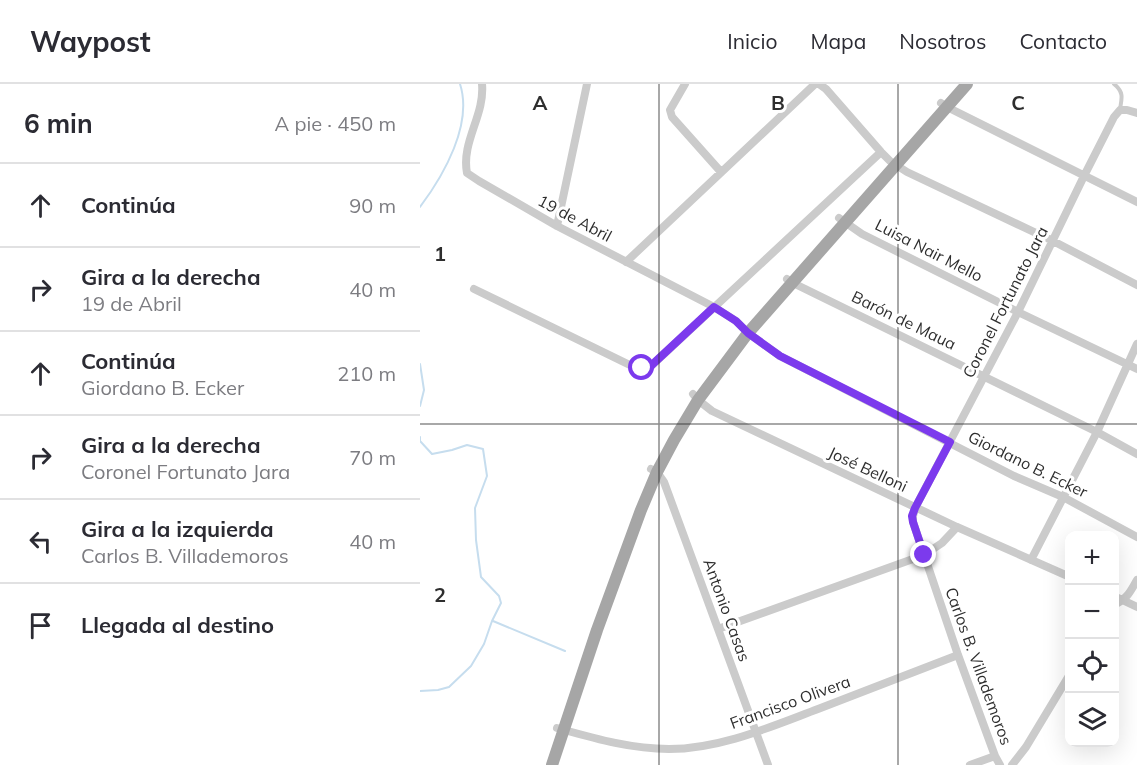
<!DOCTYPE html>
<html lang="es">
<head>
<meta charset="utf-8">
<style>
	body { margin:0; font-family:Mulish,sans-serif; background:#f7f7f7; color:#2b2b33 }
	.controls { position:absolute; right:18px; bottom:18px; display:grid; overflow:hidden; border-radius:12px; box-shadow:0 6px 24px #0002 }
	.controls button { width:54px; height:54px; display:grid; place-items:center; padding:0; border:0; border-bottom:2px solid #e1e1e2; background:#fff; color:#2b2b33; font:30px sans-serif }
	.stop { position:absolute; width:18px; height:18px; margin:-14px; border:4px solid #7c3aed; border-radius:50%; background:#fff }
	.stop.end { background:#7c3aed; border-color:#fff; box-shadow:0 2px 6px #0008 }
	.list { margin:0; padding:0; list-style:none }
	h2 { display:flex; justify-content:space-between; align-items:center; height:78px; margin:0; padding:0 24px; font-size:26px }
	h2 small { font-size:20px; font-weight:400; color:#7c7c81 }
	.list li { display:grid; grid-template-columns:39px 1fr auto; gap:18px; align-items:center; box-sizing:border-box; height:84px; padding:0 24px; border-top:2px solid #e1e1e2 }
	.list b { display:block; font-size:22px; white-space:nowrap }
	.list p { margin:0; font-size:20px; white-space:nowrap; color:#7c7c81 }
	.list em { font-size:20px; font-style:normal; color:#7c7c81 }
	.icon { flex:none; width:33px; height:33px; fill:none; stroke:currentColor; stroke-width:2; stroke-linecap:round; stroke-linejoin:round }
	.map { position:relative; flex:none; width:717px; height:681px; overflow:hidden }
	header { display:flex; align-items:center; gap:36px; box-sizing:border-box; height:84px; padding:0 30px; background:#fff; border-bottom:2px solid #e1e1e2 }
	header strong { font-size:28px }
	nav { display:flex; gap:33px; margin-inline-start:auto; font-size:21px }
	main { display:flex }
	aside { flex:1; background:#fff }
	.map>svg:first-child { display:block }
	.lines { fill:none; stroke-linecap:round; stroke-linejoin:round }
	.stream { stroke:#c6ddee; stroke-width:2 }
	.service { stroke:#cbcbcb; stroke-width:4 }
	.minor { stroke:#cbcbcb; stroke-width:8 }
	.primary { stroke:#a6a6a6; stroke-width:12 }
	.route { stroke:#7c3aed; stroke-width:8 }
	.grid { fill:none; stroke:#2e2e2e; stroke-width:1.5; stroke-opacity:0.55 }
	.labels { text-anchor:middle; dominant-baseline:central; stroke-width:6; stroke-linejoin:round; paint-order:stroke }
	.street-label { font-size:16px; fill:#2e2e2e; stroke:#fff }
	.grid-label { font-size:20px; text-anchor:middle; font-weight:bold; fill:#2e2e2e; stroke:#fff; stroke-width:6; stroke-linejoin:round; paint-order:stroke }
</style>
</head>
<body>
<header>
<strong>Waypost</strong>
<nav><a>Inicio</a><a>Mapa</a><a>Nosotros</a><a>Contacto</a></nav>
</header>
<main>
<aside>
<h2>6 min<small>A pie · 450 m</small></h2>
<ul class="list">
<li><svg class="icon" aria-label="ahead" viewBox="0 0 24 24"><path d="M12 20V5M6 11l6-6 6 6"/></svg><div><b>Continúa</b></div><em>90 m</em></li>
<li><svg class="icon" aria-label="right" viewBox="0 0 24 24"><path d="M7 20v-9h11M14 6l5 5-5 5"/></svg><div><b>Gira a la derecha</b><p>19 de Abril</p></div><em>40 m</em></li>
<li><svg class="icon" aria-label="ahead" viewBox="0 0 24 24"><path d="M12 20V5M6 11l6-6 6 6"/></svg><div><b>Continúa</b><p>Giordano B. Ecker</p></div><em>210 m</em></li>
<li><svg class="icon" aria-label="right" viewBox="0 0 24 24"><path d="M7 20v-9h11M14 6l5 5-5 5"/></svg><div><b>Gira a la derecha</b><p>Coronel Fortunato Jara</p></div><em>70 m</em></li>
<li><svg class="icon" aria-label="left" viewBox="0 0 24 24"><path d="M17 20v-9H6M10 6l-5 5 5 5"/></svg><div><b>Gira a la izquierda</b><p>Carlos B. Villademoros</p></div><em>40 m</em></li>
<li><svg class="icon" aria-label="arrive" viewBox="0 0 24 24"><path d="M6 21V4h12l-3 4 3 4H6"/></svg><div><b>Llegada al destino</b></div></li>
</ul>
</aside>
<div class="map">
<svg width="717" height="681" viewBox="0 0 717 681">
	<rect width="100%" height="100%" fill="#fff"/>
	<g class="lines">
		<path class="stream" d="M0 123C24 91 53 40 40 0
			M0 280 4 306 0 322
			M0 353V357L12 370 32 366 47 361 63 365 67 392 55 424 56 456 61 493 79 512 81 519 72 537 64 560 51 582 29 603 18 606 0 607
			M73 537 145 567"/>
		<path class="service" d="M694 0C704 8 702 14 700 25"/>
		<path class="minor" d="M62 0C65 31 41 58 47 89L59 97 137 142 294 223 316 237 328 249 360 272 594 392 643 413 717 453
			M265 0 250 26 252 33 301 88
			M399 0 406 5 461 68 470 77 487 88 633 157 717 201
			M521 19 527 23 717 118
			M419 134 442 150 598 228 717 285
			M137 142 167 0
			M206 178 395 0
			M367 195 373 199 677 348 717 370
			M54 205 216 284 230 283 461 68
			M273 310 278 316 292 327 537 443 650 493
			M231 385 237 388 244 398 348 681
			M611 476 677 348 717 260
			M694 512 717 523
			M694 521C708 514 710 508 717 496
			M298 545 504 471 522 459 537 443
			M137 644C173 654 210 665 249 665 300 665 350 643 398 625 445 607 491 589 538 571
			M550 681 575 672
			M580 681 575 672 538 571 493 438V432L495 424 598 228 664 92 694 33 700 26H707L717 29
			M592 681 606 663 650 590"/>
		<path class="primary" d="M132 681 177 546 221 426 237 388 254 356 278 316 328 249 547 0"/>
	</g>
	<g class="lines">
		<path class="route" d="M222 284 230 283 235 278 294 223 316 237 328 249 360 272 530 358 495 424 492 432 493 438 504 471"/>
	</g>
	<path class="grid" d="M239 0V681M478 0V681M0 340H717"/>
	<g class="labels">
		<g class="street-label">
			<text transform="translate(155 134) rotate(28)">19 de Abril</text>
			<text transform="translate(509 166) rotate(27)">Luisa Nair Mello</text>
			<text transform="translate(585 218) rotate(-63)">Coronel Fortunato Jara</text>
			<text transform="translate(484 236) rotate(26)">Barón de Maua</text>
			<text transform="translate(608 380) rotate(26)">Giordano B. Ecker</text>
			<text transform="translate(448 385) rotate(25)">José Belloni</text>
			<text transform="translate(307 526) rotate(70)">Antonio Casas</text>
			<text transform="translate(559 582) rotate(70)">Carlos B. Villademoros</text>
			<text transform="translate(370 618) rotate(-20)">Francisco Olivera</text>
		</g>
	</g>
	<g class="grid-label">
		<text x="120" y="26">A</text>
		<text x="358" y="26">B</text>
		<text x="598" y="26">C</text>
		<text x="20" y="177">1</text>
		<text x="20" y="518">2</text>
	</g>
</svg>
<div class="controls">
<button>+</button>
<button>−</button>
<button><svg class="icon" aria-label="locate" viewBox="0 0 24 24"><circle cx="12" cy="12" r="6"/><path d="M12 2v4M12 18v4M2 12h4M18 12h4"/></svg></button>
<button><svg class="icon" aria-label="layers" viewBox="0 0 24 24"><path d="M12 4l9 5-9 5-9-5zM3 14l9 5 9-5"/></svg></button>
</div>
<div class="stop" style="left:222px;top:284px"></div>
<div class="stop end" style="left:504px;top:471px"></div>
</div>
</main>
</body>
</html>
